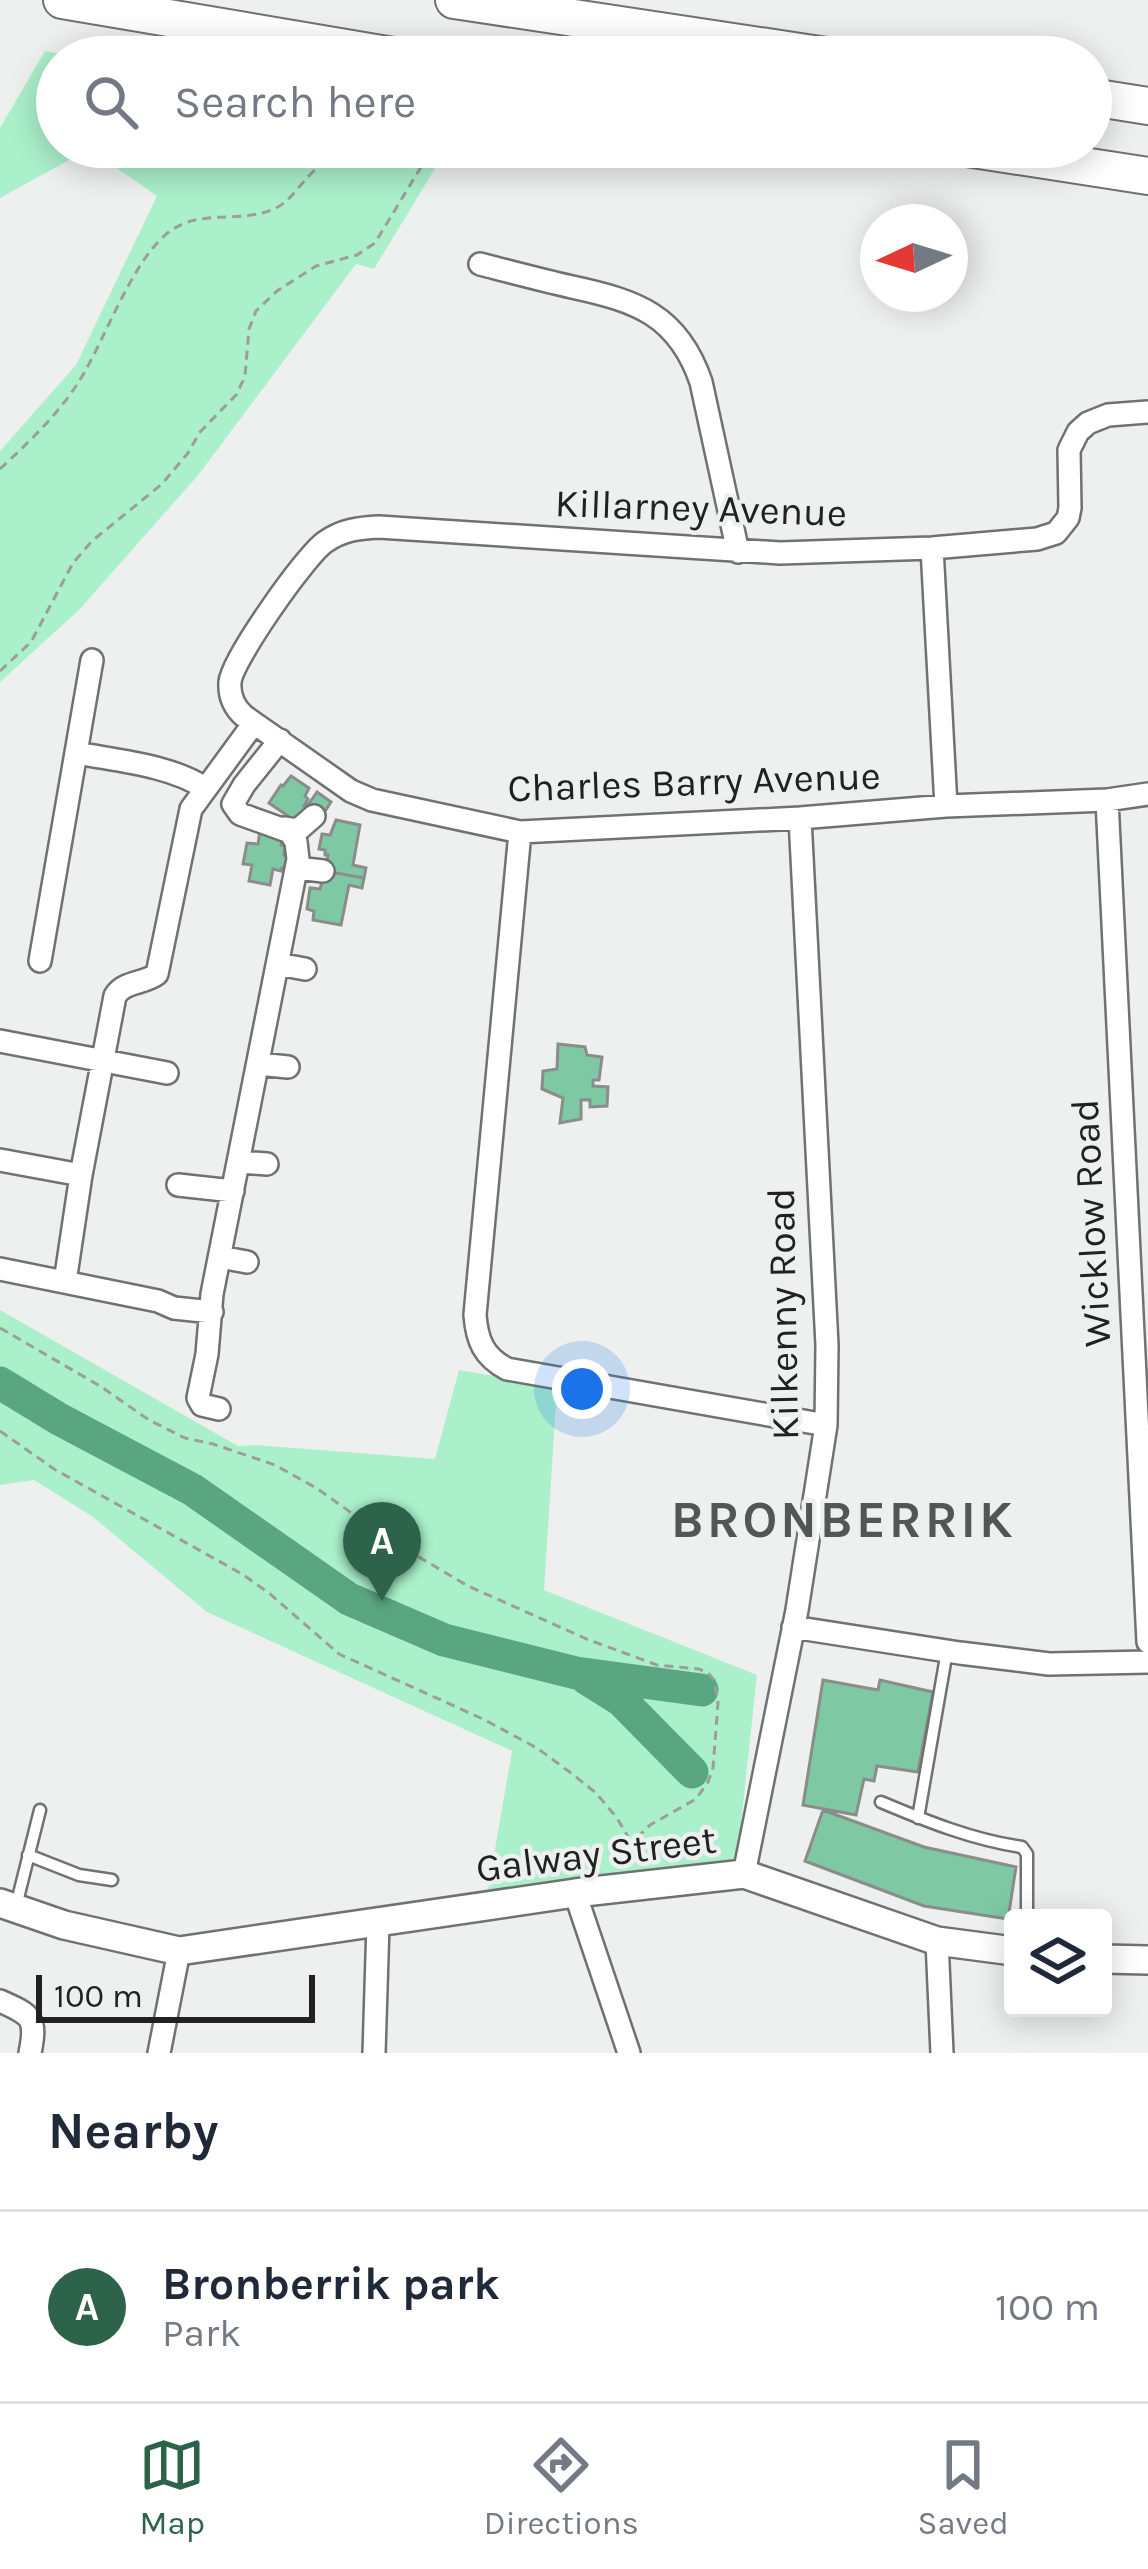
<!DOCTYPE html>
<html lang="en">
<head>
<meta charset="utf-8">
<style>
	body { margin:0; font-family:Karla,sans-serif; background:#f2f2f3; color:#1f2937 }
	.controls { position:absolute; right:36px; bottom:36px; display:grid; overflow:hidden; border-radius:12px; box-shadow:0 6px 30px #0003 }
	.controls button { width:108px; height:108px; display:grid; place-items:center; padding:0; border:0; border-bottom:3px solid #e0e1e3; background:#fff; color:#1f2937; font:60px sans-serif }
	.compass { position:absolute; left:860px; top:204px; width:108px; height:108px; border-radius:50%; background:#fff; box-shadow:0 6px 30px #0003; rotate:266deg }
	.scale { position:absolute; left:36px; bottom:30px; width:279px; box-sizing:border-box; padding-left:12px; border:6px solid #202120; border-top:0; font-size:33px; line-height:42px; white-space:nowrap; color:#202120; -webkit-text-stroke:9px #edf0ee; paint-order:stroke }
	.you { position:absolute; left:582px; top:1389px; width:42px; height:42px; margin:-30px; border:9px solid #fff; border-radius:50%; background:#1a73e8; box-shadow:0 0 0 18px #1a73e833 }
	.badge { display:grid; place-items:center; width:78px; height:78px; border-radius:50%; background:#2c634a; color:#fff; font-size:39px; font-weight:700 }
	.pin { position:absolute; translate:-50% -99px; filter:drop-shadow(0 3px 6px #0008) }
	.pin::after { content:''; position:absolute; top:63px; width:42px; height:36px; background:inherit; clip-path:polygon(0 0,100% 0,50% 100%) }
	.list { margin:0; padding:0; list-style:none }
	h2 { display:flex; justify-content:space-between; align-items:center; height:156px; margin:0; padding:0 48px; font-size:51px }
	h2 small { font-size:39px; font-weight:400; color:#747a83 }
	.list li { display:grid; grid-template-columns:78px 1fr auto; gap:36px; align-items:center; box-sizing:border-box; height:192px; padding:0 48px; border-top:3px solid #e0e1e3 }
	.list b { display:block; font-size:45px; white-space:nowrap }
	.list p { margin:0; font-size:39px; white-space:nowrap; color:#747a83 }
	.list em { font-size:39px; font-style:normal; color:#747a83 }
	.icon { flex:none; width:66px; height:66px; fill:none; stroke:currentColor; stroke-width:2; stroke-linecap:round; stroke-linejoin:round }
	.map { position:relative; flex:none; width:1148px; height:2053px; overflow:hidden }
	.search { position:absolute; background:#fff; box-shadow:0 6px 30px #0003; left:36px; right:36px; top:36px; height:132px; display:flex; align-items:center; gap:30px; box-sizing:border-box; padding:0 42px; border-radius:66px; color:#747a83; font-size:45px }
	.sheet { height:348px; background:#fff }
	nav { display:flex; justify-content:space-around; align-items:center; box-sizing:border-box; height:168px; border-top:3px solid #e0e1e3; background:#fff; font-size:33px; color:#747a83 }
	nav a { display:grid; justify-items:center; gap:6px }
	nav .on { color:#2c634a }
	.map>svg:first-child { display:block }
	.green { fill:#aaf0cb }
	.lines { fill:none; stroke-linecap:round; stroke-linejoin:round }
	.river { stroke:#5ba682; stroke-width:33 }
	.building { fill:#7ec9a3; stroke:#8a8d8b; stroke-width:3 }
	.lane-casing { stroke:#6f7270; stroke-width:15 }
	.street-casing { stroke:#6f7270; stroke-width:26 }
	.secondary-casing { stroke:#6f7270; stroke-width:32 }
	.highway-casing { stroke:#6f7270; stroke-width:40 }
	.path { stroke:#9c9e9c; stroke-width:3; stroke-dasharray:9 6; stroke-linecap:butt }
	.lane { stroke:#fff; stroke-width:10 }
	.street { stroke:#fff; stroke-width:21 }
	.secondary { stroke:#fff; stroke-width:27 }
	.highway { stroke:#fff; stroke-width:36 }
	.labels { text-anchor:middle; dominant-baseline:central; stroke-width:9; stroke-linejoin:round; paint-order:stroke }
	.street-label { font-size:39px; fill:#202120; stroke:#edf0ee }
	.district-label { font-size:51px; font-weight:bold; letter-spacing:3px; fill:#535655; stroke:#edf0ee }
</style>
</head>
<body>
<div class="map">
<svg width="1148" height="2053" viewBox="0 0 1148 2053">
	<rect width="100%" height="100%" fill="#edf0ee"/>
	<path class="green" d="M45 51 76 57H57V147H448L374 269 356 264 199 474 79 610 0 682V451L76 365 157 196 89 149 0 198V128Z
		M0 1310 238 1446 255 1445 435 1459 459 1370 557 1387 544 1590 757 1675 737 1860 488 1890 512 1751 207 1612 93 1517 34 1480 0 1485Z"/>
	<g class="lines">
		<path class="river" d="M0 1383 59 1419 193 1490 349 1599 444 1640 576 1673 702 1690
			M586 1678 621 1700 692 1772"/>
	</g>
	<path class="building" d="M291 776 309 788 305 796 308 799 304 806 306 808 300 820 296 817 294 820 269 803 281 785 283 786Z
		M317 792 331 802 320 819 306 808Z
		M336 820 360 825 353 865 366 868 364 878 325 871 328 855H325V850L319 849 322 834 330 835Z
		M260 831 283 835 281 845 285 846 284 855 288 856 285 868H282L281 871 273 869 270 885 249 881 252 865 243 864 247 843 258 844Z
		M325 871 364 878 362 888 349 885 341 925 313 920 314 911 307 909 310 888 320 889Z
		M558 1044 585 1047 587 1055 602 1057 599 1080H593V1086L608 1087 607 1106 590 1107V1100H581V1119L560 1123 563 1098 542 1089 543 1071 557 1069Z
		M823 1680 878 1690 880 1680 933 1692 918 1772 877 1766 874 1781 864 1779 856 1815 803 1805Z
		M823 1810 924 1847 1016 1867 1008 1919 924 1906 805 1861Z"/>
	<g class="lines">
		<defs>
			<path id="lane" d="M881 1802C926 1821 973 1840 1022 1847L1027 1854V1918
				M918 1818 947 1651
				M28 1855 79 1875 112 1880
				M16 1906 40 1810"/>
			<path id="street" d="M480 264C511 272 541 280 572 287 637 301 678 315 701 382L738 552
				M1148 412 1108 415 1088 423 1078 432 1069 450 1070 508 1068 518 1056 533 1037 539 932 548 780 553 379 527C358 528 342 530 325 542 305 556 232 660 230 682 229 696 234 707 244 716L351 791 372 800 520 832 800 818 946 806 1107 800 1148 794
				M932 548 946 806
				M77 753C119 761 169 765 205 788
				M1107 800 1148 1642
				M284 828 298 830 314 816
				M520 832 475 1315C477 1341 484 1357 507 1369L826 1425
				M297 868 323 871
				M40 961 92 660
				M278 964 305 969
				M0 1041 167 1073
				M258 1064 288 1067
				M0 1160 81 1175
				M239 1162 267 1164
				M178 1185 233 1191
				M220 1257 247 1262
				M0 1269 158 1301 174 1308 212 1312
				M65 1282 81 1175 115 996C124 981 144 984 157 974L191 809 254 723
				M219 1409 202 1405 198 1398 207 1354 212 1294 298 859 296 842 290 832 240 814 233 804 244 785 280 740
				M793 1627 960 1653 1049 1664 1148 1662
				M744 1874 797 1610 826 1425 827 1345 800 818
				M575 1893 629 2053
				M937 1941 942 2053
				M0 2001C32 2015 37 2018 30 2053
				M159 2053 179 1951
				M374 2053 378 1924"/>
			<path id="secondary" d="M0 1903 64 1925 179 1951 575 1893 744 1874 937 1941 1013 1951
				M1103 1959 1148 1960"/>
			<path id="highway" d="M62 0 399 57
				M454 0 833 57
				M1091 97 1148 106
				M960 147 1148 176"/>
		</defs>
		<use href="#lane" class="lane-casing"/>
		<use href="#street" class="street-casing"/>
		<use href="#secondary" class="secondary-casing"/>
		<use href="#highway" class="highway-casing"/>
		<path class="path" d="M0 469C31 440 63 410 84 373 107 333 131 267 163 237 197 205 238 226 276 208 292 200 301 182 315 170 329 157 347 152 365 147
			M0 671 31 642 73 563 92 541 162 484 188 453 200 432 237 394 245 376 249 329 256 311 277 291 316 266 357 255 375 243 424 162 425 153 422 147
			M0 1328 100 1386 149 1420 185 1438 213 1444 275 1465 318 1489 385 1537 468 1586 589 1640 657 1665 699 1669 709 1674 714 1680 718 1703 713 1768 708 1782 696 1799 650 1825 629 1845
			M0 1431 54 1469 242 1574 269 1593 339 1654 483 1719 537 1748 571 1773 596 1793 617 1818 627 1835 629 1861"/>
		<use href="#lane" class="lane"/>
		<use href="#street" class="street"/>
		<use href="#secondary" class="secondary"/>
		<use href="#highway" class="highway"/>
	</g>
	<g class="labels">
		<g class="street-label">
			<text transform="translate(701 508) rotate(2)">Killarney Avenue</text>
			<text transform="translate(694 782) rotate(-2)">Charles Barry Avenue</text>
			<text transform="translate(1091 1223) rotate(-93)">Wicklow Road</text>
			<text transform="translate(783 1314) rotate(-91)">Kilkenny Road</text>
			<text transform="translate(596 1854) rotate(-7)">Galway Street</text>
		</g>
		<g class="district-label">
			<text x="843" y="1520">BRONBERRIK</text>
		</g>
	</g>
</svg>
<div class="controls">
<button><svg class="icon" aria-label="layers" viewBox="0 0 24 24"><path d="M12 4l9 5-9 5-9-5zM3 14l9 5 9-5"/></svg></button>
</div>
<svg class="compass" viewBox="-18 -18 36 36"><path d="M0-13l5 13h-10z" fill="#e53935"/><path d="M0 13l5-13h-10z" fill="#747a83"/></svg>
<div class="scale">100 m</div>
<div class="you"></div>
<div class="pin badge" style="left:382px;top:1601px">A</div>
<div class="search"><svg class="icon" aria-label="search" viewBox="0 0 24 24"><circle cx="10" cy="10" r="6"/><path d="M15 15l6 6"/></svg>Search here</div>
</div>
<section class="sheet">
<h2>Nearby<small></small></h2>
<ul class="list">
<li><span class="badge">A</span><div><b>Bronberrik park</b><p>Park</p></div><em>100 m</em></li>
</ul>
</section>
<nav>
<a class="on"><svg class="icon" aria-label="map" viewBox="0 0 24 24"><path d="M3 6l6-2 6 2 6-2v14l-6 2-6-2-6 2zM9 4v14M15 6v14"/></svg>Map</a>
<a><svg class="icon" aria-label="directions" viewBox="0 0 24 24"><path d="M12 3l9 9-9 9-9-9zM9 14v-3h6M13 9l2 2-2 2"/></svg>Directions</a>
<a><svg class="icon" aria-label="saved" viewBox="0 0 24 24"><path d="M7 4h10v16l-5-4-5 4z"/></svg>Saved</a>
</nav>
</body>
</html>
